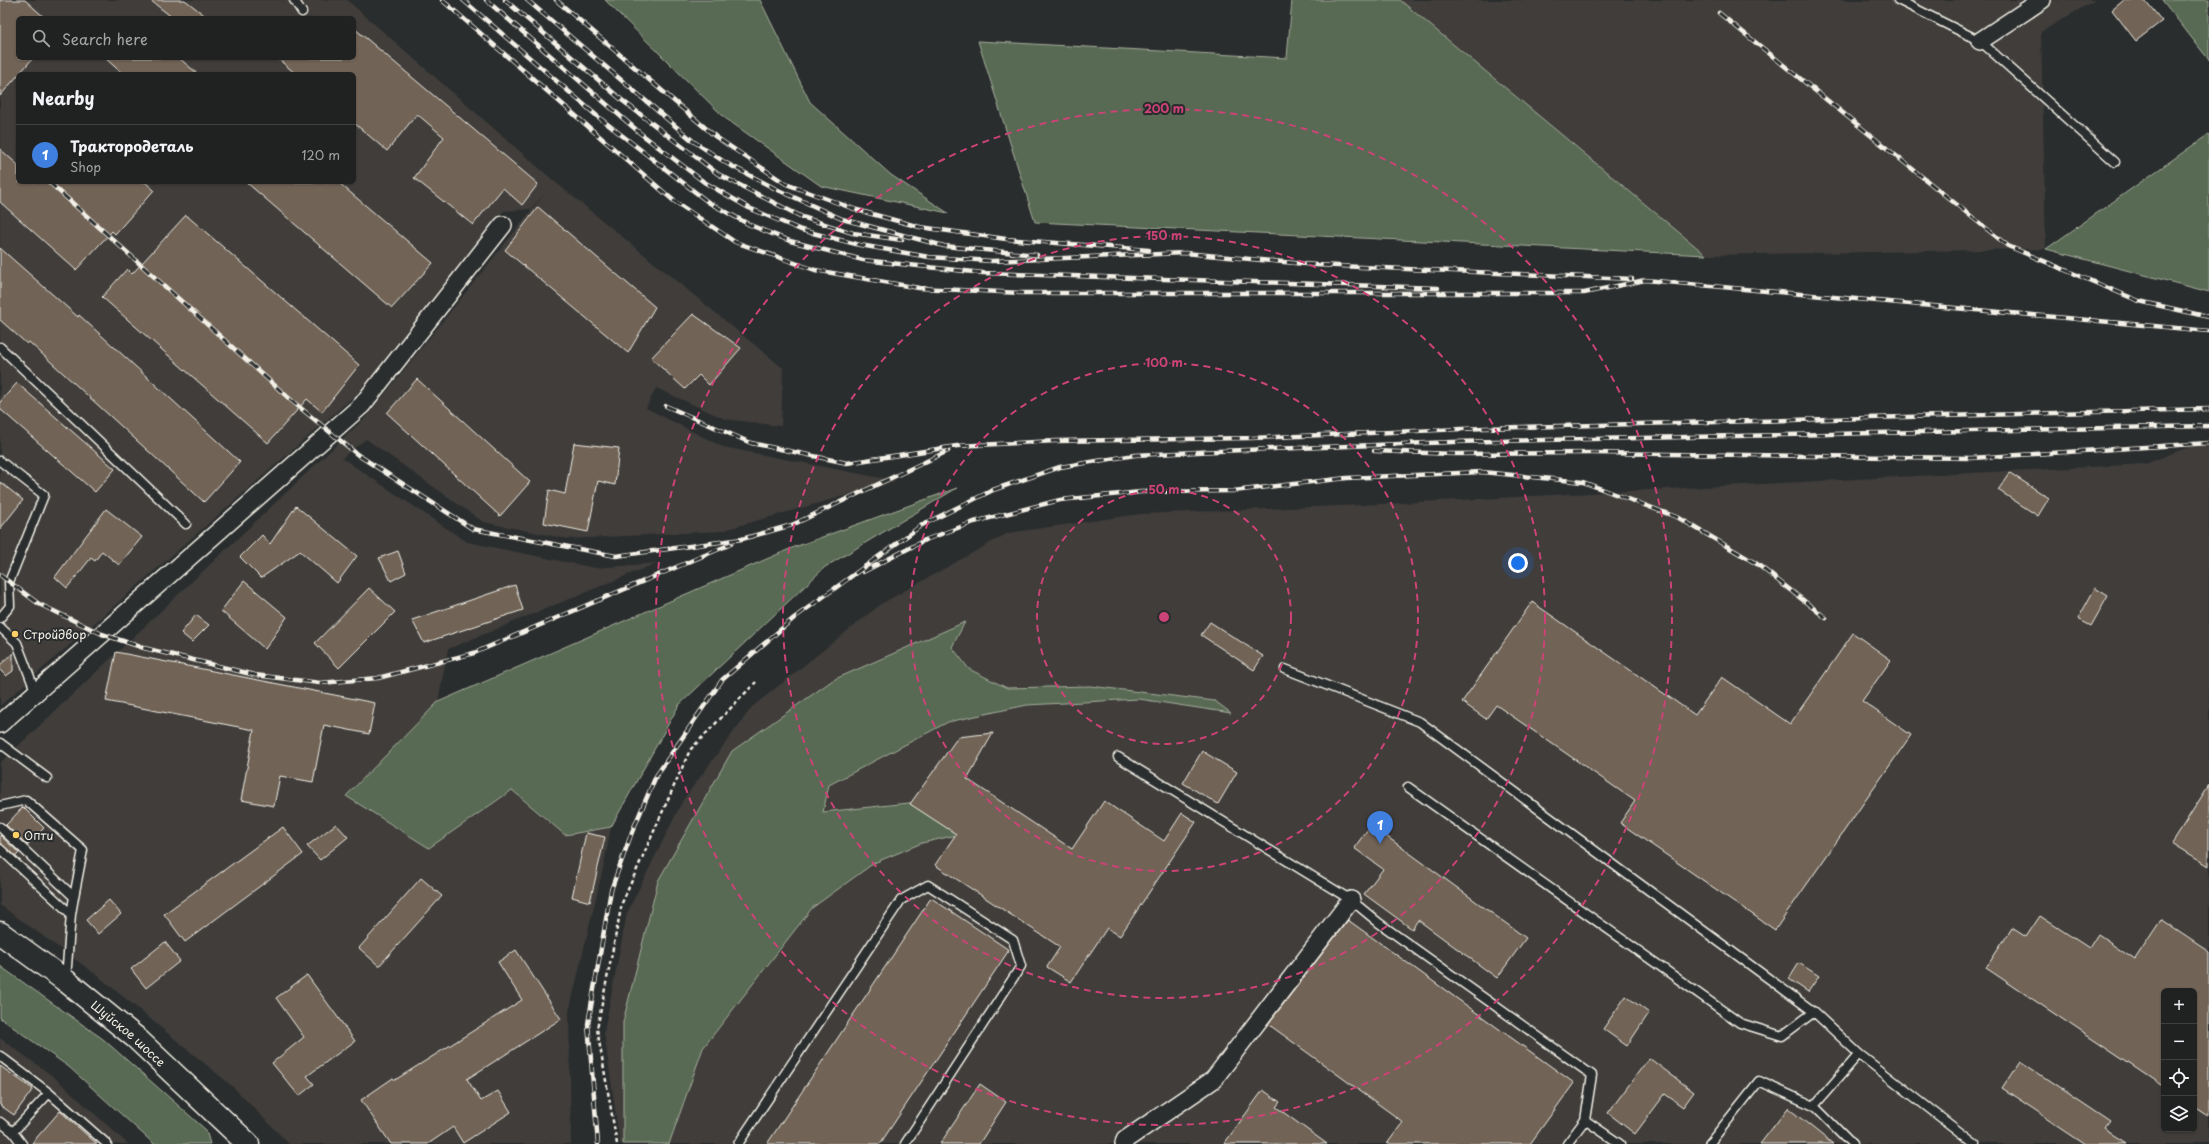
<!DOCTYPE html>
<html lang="en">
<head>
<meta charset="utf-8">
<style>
	body { margin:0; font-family:"Playpen Sans",sans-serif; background:#2d2f2f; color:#f1f3f6 }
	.controls { position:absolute; right:12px; bottom:12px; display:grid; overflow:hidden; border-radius:6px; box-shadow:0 1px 3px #0004 }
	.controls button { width:36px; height:36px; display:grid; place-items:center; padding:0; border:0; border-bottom:1px solid #3d3f40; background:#202222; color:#f1f3f6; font:20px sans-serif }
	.you { position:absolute; left:1518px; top:563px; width:14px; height:14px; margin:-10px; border:3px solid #fff; border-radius:50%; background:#1a73e8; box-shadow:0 0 0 6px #1a73e833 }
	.badge { display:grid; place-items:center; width:26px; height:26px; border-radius:50%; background:#bca0f2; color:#fff; font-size:13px; font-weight:700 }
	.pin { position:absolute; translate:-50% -33px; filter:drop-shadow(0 1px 2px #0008) }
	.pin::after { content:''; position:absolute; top:21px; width:14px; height:12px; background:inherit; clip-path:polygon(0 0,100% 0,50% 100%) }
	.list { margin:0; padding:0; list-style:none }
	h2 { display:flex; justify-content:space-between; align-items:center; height:52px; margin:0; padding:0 16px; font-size:17px }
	h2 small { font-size:13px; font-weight:400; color:#a2a4a5 }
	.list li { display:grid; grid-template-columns:26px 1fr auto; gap:12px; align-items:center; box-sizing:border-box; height:60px; padding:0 16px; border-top:1px solid #3d3f40 }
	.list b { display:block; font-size:15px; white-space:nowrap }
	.list p { margin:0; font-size:13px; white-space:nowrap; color:#a2a4a5 }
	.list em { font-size:13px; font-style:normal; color:#a2a4a5 }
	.icon { flex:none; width:22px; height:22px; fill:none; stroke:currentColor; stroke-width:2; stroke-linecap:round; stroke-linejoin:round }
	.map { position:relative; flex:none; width:2209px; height:1144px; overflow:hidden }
	.search { position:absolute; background:#202222; box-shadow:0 1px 3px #0004; left:16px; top:16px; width:340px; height:44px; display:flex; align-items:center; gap:10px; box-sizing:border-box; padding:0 14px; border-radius:6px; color:#a2a4a5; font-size:15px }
	.panel { position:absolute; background:#202222; box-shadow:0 1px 3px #0004; left:16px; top:72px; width:340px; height:112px; border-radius:6px }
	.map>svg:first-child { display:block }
	.built { fill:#3f3e3a; fill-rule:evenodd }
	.green { fill:#596a53; stroke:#a6ae9e }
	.building { fill:#716457; stroke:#f4f1e8 }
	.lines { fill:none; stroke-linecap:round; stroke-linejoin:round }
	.service-casing { stroke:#f4f1e8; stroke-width:11 }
	.minor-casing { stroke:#f4f1e8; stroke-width:20 }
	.primary-casing { stroke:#f4f1e8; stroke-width:25 }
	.path { stroke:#f4f1e8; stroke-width:2.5; stroke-dasharray:4 3; stroke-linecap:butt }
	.service { stroke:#2a2d2e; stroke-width:8 }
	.minor { stroke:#2a2d2e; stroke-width:17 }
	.primary { stroke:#2a2d2e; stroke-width:22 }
	.rail-casing { stroke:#f4f1e8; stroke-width:4.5 }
	.rail { stroke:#2a2d2e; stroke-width:3; stroke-dasharray:9; stroke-linecap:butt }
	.ring { fill:none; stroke:#cc4377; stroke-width:2; stroke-dasharray:7 5 }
	.poi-dot { fill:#ffd166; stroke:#2a2d2e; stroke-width:1.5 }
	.labels { text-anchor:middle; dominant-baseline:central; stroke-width:4; stroke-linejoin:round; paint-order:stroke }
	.poi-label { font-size:12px; fill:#f4f1e8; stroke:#2a2d2e; text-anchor:start }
	.street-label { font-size:12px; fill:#f4f1e8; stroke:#2a2d2e }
	.centre { fill:#cc4377; stroke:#2a2d2e; stroke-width:2 }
	.ring-label { font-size:12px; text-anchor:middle; font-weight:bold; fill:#cc4377; stroke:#2a2d2e; stroke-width:4; stroke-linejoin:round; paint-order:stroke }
</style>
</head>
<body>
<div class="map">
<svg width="2209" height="1144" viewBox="0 0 2209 1144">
	<rect width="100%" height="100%" fill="#2a2d2e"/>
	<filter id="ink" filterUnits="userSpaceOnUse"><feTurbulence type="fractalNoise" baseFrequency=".025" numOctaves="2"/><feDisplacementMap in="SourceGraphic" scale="8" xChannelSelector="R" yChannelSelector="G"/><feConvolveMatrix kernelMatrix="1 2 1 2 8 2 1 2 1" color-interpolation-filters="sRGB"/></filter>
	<g filter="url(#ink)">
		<path class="built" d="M0 0H347L554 181 783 368 781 426 725 419 656 388 646 408 723 447 896 481 721 531 568 539 483 522 366 439 342 458 467 542 595 568 657 563 448 649 438 702 346 796 429 848 512 790 565 835 611 827 605 860 569 1012 571 1144H289L232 1086 98 976 0 905V763L367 416 546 192 531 209 504 211 360 391 0 706ZM18 18H354V58H18ZM18 74H354V182H18Z
			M1400 0H2095L2041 32 2046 249 1706 255Z
			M2209 439V1144H620L604 1032 627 913 683 800 752 707 881 604 1008 533 1140 514 1362 505 2145 464ZM2164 991H2194V1129H2164Z
			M0 1038 54 1077 128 1144H0Z"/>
		<path class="green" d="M605 0H760L810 102 891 175 948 213 821 186 725 118Z
			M1292 0H1400L1706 255 1035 222 978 41 1287 58Z
			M2162 0H2209V60Z
			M2209 134V292L2046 249Z
			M957 488 825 567 679 705 611 827 565 835 512 790 429 848 346 796 438 702 792 548Z
			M965 622 952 647 969 669 1007 688 1090 686 1215 701 1231 713 1139 699 1027 705 948 722 829 785 823 812 918 802 961 834 922 843 874 863 812 908 703 1048 669 1144H623V1022L658 881 732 751 833 680Z
			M0 966 103 1039 206 1130 210 1144H154L69 1067 0 1018Z"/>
		<path class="building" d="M0 0H25L45 18H18V58H33L0 96Z
			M150 0H185L208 18H173Z
			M2124 0H2145L2162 21 2136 41 2112 10Z
			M354 28 538 184 522 205 503 188 473 225 414 178 444 137 417 114 387 151 354 123V74H296L277 58H354Z
			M105 58H179L198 74H123Z
			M0 149 18 165V182H145L154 190 115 234 112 231 76 270 0 202Z
			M246 182H338L433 263 392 308Z
			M538 207 655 307 628 353 505 250Z
			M186 215 359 365 322 412 307 399 268 443 102 297 127 269 132 274Z
			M0 248 78 317 79 315 240 462 204 502 29 342 27 344 0 320Z
			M693 314 741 348 709 385 699 375 685 389 651 358Z
			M417 379 530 482 500 516 387 413Z
			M17 383 115 469 95 492 0 409V402Z
			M574 443 619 448 615 485 598 481 588 532 544 523 549 490 565 494Z
			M2010 473 2049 498 2038 516 1998 490Z
			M0 482 23 500 0 529Z
			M296 506 357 556 337 583 300 551 261 578 240 557 262 535 270 544Z
			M106 509 142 537 119 565 102 551 95 561 91 558 67 588 55 577Z
			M398 551 406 573 391 581 379 558Z
			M244 581 287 617 265 649 221 611Z
			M515 585 523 610 424 643 412 620Z
			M369 588 395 612 339 668 315 643Z
			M2095 588 2108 596 2091 626 2078 619Z
			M1532 602 1695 715 1722 677 1790 724 1853 633 1891 660 1862 701 1911 735 1775 930 1620 823 1635 801 1496 705 1486 719 1462 702Z
			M196 615 209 625 192 642 181 633Z
			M1210 622 1263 656 1254 670 1201 635Z
			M116 652 375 703 369 734 324 725 313 782 280 776 274 806 241 800 254 730 106 701Z
			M13 653V671L6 676 0 670V665Z
			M993 733 967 779 1072 849 1104 801 1164 841 1182 813 1196 822 1120 936 1107 928 1071 982 1047 967 1060 947 935 865 956 834 910 804 958 737Z
			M1202 751 1237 772 1218 804 1183 783Z
			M2209 785V866L2172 843Z
			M23 807 44 828 27 845 6 825Z
			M336 824 348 837 320 860 307 846Z
			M1371 825 1526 938 1497 978 1418 920 1412 929 1364 894 1383 869 1354 848Z
			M283 827 303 854 185 942 164 914Z
			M586 833 605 837 590 902 572 897Z
			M0 835 19 853 16 856 0 844Z
			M421 878 442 896 379 966 359 948Z
			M931 898 1009 950 880 1144H767Z
			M109 900 121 914 98 934 86 920Z
			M2040 916 2089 948 2098 934 2135 959 2161 920 2209 952V1116L2194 1106V991H2164V1087L1986 968 2012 928 2026 937Z
			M1348 920 1574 1083 1530 1144H1387L1403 1122 1268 1024Z
			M165 942 180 961 146 988 131 969Z
			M516 950 561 1019 467 1079 481 1101 498 1091 511 1112 463 1143 453 1127 428 1144H391L361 1100 393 1078 395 1080 522 1000 498 962Z
			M1799 963 1819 976 1808 992 1789 979Z
			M307 975 355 1041 307 1076 314 1084 299 1096 272 1063 304 1037 276 998Z
			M1626 996 1649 1013 1627 1046 1603 1029Z
			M1649 1058 1694 1092 1683 1107 1665 1094 1635 1134 1608 1113Z
			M2020 1061 2111 1122 2105 1130 2127 1144H2086L2002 1088Z
			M0 1066 33 1089 14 1115 0 1105Z
			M980 1084 1006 1102 979 1144H940Z
			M1263 1090 1280 1102 1276 1107 1327 1144H1224Z
			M1788 1108 1833 1144H1760Z
			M60 1111 97 1144H31Z"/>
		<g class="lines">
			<defs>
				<path id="service" d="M294 0 302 12
					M1898 0 1980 41 2115 162
					M0 347 186 524
					M0 461 44 495 9 582 10 606 0 618
					M0 627 17 643 36 693
					M1285 669 1420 722 1814 1012
					M0 743 47 778
					M1118 757 1351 900 1379 923 1592 1075 1585 1120 1620 1144
					M1408 787 1740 1023 1782 1036 1814 1012 1859 1054 1975 1144
					M0 806 26 800 83 850 74 897
					M0 827 74 897 71 914
					M0 849 71 914 66 979
					M0 1056 49 1093 107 1144
					M1814 1106 1859 1054
					M0 1122 13 1132 22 1144
					M13 1132 49 1093
					M738 1144 901 900 928 885 1013 940 1021 966 905 1144
					M1567 1144 1585 1120
					M1709 1144 1759 1081 1814 1106 1852 1144"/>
				<path id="minor" d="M1980 41 2042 0
					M0 724 362 405 503 225
					M1124 1144 1125 1140 1213 1080 1351 900"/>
				<g id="primary">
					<path id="s1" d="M0 933 66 981 135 1037 248 1144"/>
				</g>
			</defs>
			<use href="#service" class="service-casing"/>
			<use href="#minor" class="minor-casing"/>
			<use href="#primary" class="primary-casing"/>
			<path class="path" d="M617 1144 597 1029 622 903 690 750 756 682"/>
			<use href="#service" class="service"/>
			<use href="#minor" class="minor"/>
			<use href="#primary" class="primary"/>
			<defs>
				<path id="rail" d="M442 0 674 201 735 242 815 270 919 288 1021 293H1584L1645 280 2209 331
					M463 0 597 116 708 202 750 225 790 241 863 260 983 273 1438 288
					M486 0 640 133 704 182 749 208 801 230 860 245 929 257 992 261 1185 253 1316 265 1632 279
					M505 0 623 101 718 174 802 217 853 233 902 240
					M527 0 693 141 726 163 776 189 842 219 944 246 1037 255
					M556 0 716 137 786 184 857 210 920 227 1006 239 1149 250
					M1719 13 2008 246 2139 301 2209 317
					M49 182 292 401 358 455 473 529 616 556 742 539 792 525 948 451
					M666 406 751 443 847 463 957 446 1056 441 1251 438 1485 428 2209 409
					M1374 451 1453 454 1591 453 1971 458 2209 443
					M863 572 925 540 974 522 1060 500 1141 492 1233 491 1347 478 1482 472 1583 482 1679 518 1757 564 1826 618
					M0 575 39 604 102 634 144 648 255 675 320 683 378 678 474 653 731 544
					M598 1144 588 1024 611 890 632 832 656 776 722 680 794 618 922 525 993 490 1060 467 1135 455 1218 451 1453 442 2209 426"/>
			</defs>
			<use href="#rail" class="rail-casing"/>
			<use href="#rail" class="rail"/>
		</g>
	</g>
	<g class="ring">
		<circle cx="1164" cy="617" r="127"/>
		<circle cx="1164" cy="617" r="254"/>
		<circle cx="1164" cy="617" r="381"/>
		<circle cx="1164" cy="617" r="508"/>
	</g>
	<g class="poi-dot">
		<circle cx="15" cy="634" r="4"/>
		<circle cx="16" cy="835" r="4"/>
	</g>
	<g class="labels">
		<g class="poi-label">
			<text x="23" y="634">Стройдвор</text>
			<text x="24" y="835">Опти</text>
		</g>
		<g class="street-label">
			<text stroke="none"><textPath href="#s1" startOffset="163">Шуйское шоссе</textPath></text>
		</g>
	</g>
	<circle cx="1164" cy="617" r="6" class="centre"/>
	<g class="ring-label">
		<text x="1164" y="113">200 m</text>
		<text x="1164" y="240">150 m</text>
		<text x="1164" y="367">100 m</text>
		<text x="1164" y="494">50 m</text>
	</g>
</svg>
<div class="controls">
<button>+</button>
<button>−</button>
<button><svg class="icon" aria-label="locate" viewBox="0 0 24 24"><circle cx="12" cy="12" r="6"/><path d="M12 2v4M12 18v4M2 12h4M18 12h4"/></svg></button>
<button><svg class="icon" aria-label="layers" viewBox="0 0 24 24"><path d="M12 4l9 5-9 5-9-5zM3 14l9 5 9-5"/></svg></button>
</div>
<div class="you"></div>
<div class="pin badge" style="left:1380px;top:844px;background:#3f7fe0">1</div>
<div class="search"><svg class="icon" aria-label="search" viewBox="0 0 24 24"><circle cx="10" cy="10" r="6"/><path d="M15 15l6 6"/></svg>Search here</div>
<section class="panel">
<h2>Nearby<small></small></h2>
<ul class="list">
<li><span class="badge" style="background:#3f7fe0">1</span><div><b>Трактородеталь</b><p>Shop</p></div><em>120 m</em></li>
</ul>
</section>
</div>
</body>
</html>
